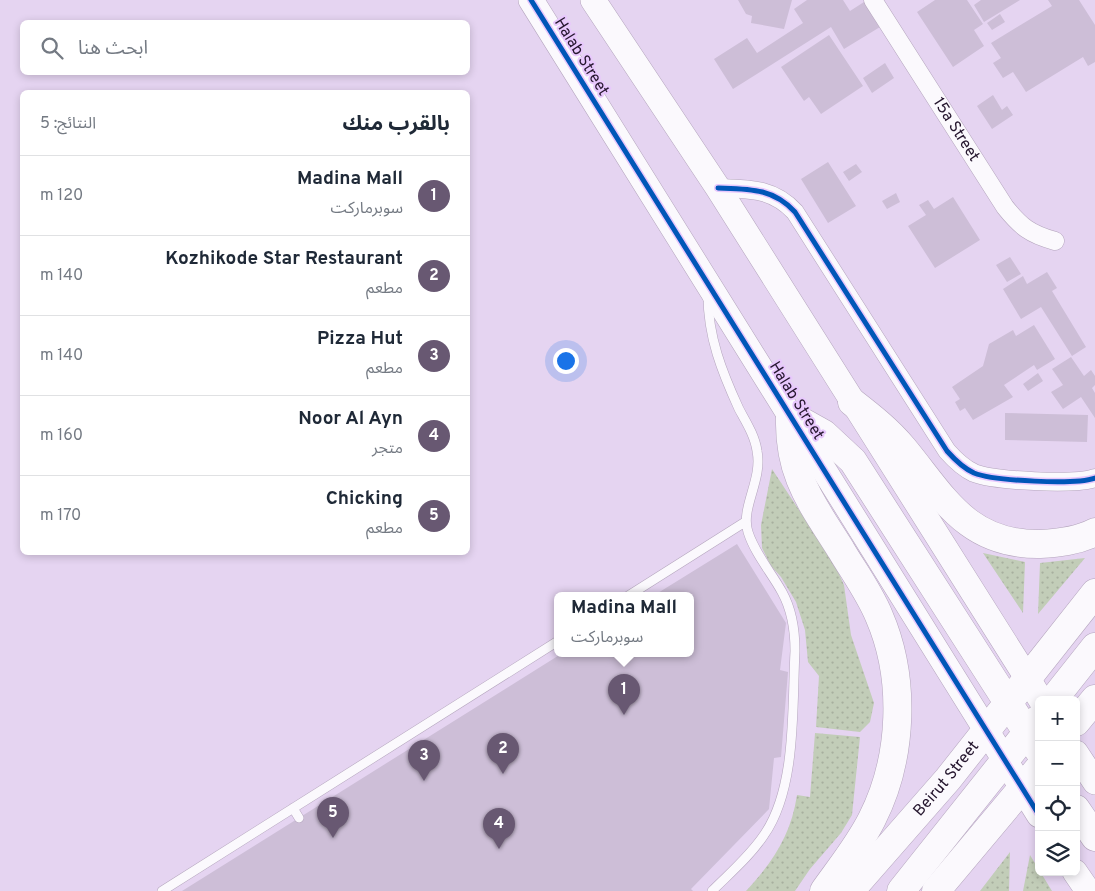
<!DOCTYPE html>
<html lang="ar">
<head>
<meta charset="utf-8">
<style>
	body { margin:0; font-family:Overpass,"Noto Sans Arabic",sans-serif; background:#f6f6f7; color:#1f2937; direction:rtl }
	.controls { position:absolute; right:15px; bottom:15px; display:grid; overflow:hidden; border-radius:8px; box-shadow:0 2px 8px #0003 }
	.controls button { width:45px; height:45px; display:grid; place-items:center; padding:0; border:0; border-bottom:1px solid #e0e1e3; background:#fff; color:#1f2937; font:25px sans-serif }
	.you { position:absolute; left:565px; top:360px; width:18px; height:18px; margin:-12px; border:4px solid #fff; border-radius:50%; background:#1a73e8; box-shadow:0 0 0 8px #1a73e833 }
	.badge { display:grid; place-items:center; width:32px; height:32px; border-radius:50%; background:#685872; color:#fff; font-size:16px; font-weight:700 }
	.pin { position:absolute; translate:-50% -41px; filter:drop-shadow(0 1px 2px #0008) }
	.pin::after { content:''; position:absolute; top:26px; width:18px; height:15px; background:inherit; clip-path:polygon(0 0,100% 0,50% 100%) }
	.popup { position:absolute; left:554px; top:592px; width:140px; height:65px; box-sizing:border-box; display:grid; place-content:center; border-radius:8px; background:#fff; filter:drop-shadow(0 1px 4px #0005); font-size:16px; white-space:nowrap; color:#747a83 }
	.popup b { font-size:19px; color:#1f2937 }
	.popup::after { content:''; position:absolute; left:50%; top:100%; margin-left:-10px; border:10px solid transparent; border-top-color:#fff }
	.list { margin:0; padding:0; list-style:none }
	h2 { display:flex; justify-content:space-between; align-items:center; height:65px; margin:0; padding:0 20px; font-size:21px }
	h2 small { font-size:16px; font-weight:400; color:#747a83 }
	.list li { display:grid; grid-template-columns:32px 1fr auto; gap:15px; align-items:center; box-sizing:border-box; height:80px; padding:0 20px; border-top:1px solid #e0e1e3 }
	.list b { display:block; font-size:19px; white-space:nowrap }
	.list p { margin:0; font-size:16px; white-space:nowrap; color:#747a83 }
	.list em { font-size:16px; font-style:normal; color:#747a83 }
	.icon { flex:none; width:28px; height:28px; fill:none; stroke:currentColor; stroke-width:2; stroke-linecap:round; stroke-linejoin:round }
	.map { position:relative; flex:none; width:1095px; height:891px; overflow:hidden; direction:ltr }
	.search { position:absolute; background:#fff; box-shadow:0 2px 8px #0003; left:20px; top:20px; width:450px; height:55px; display:flex; align-items:center; gap:12px; box-sizing:border-box; padding:0 18px; border-radius:8px; color:#747a83; font-size:19px }
	.panel { position:absolute; background:#fff; box-shadow:0 2px 8px #0003; left:20px; top:90px; width:450px; height:465px; border-radius:8px; direction:rtl }
	.map>svg:first-child { display:block }
	.grass { fill:url(#grass-dots) }
	.building { fill:#cdbed7 }
	.lines { fill:none; stroke-linecap:round; stroke-linejoin:round }
	.lane-casing { stroke:#b4a5bd; stroke-width:10 }
	.street-casing { stroke:#b4a5bd; stroke-width:19 }
	.secondary-casing { stroke:#b4a5bd; stroke-width:26 }
	.primary-casing { stroke:#b4a5bd; stroke-width:29 }
	.lane { stroke:#fbf9fd; stroke-width:9 }
	.street { stroke:#fbf9fd; stroke-width:18 }
	.secondary { stroke:#fbf9fd; stroke-width:25 }
	.primary { stroke:#fbf9fd; stroke-width:28 }
	.cycleway-casing { stroke:#e8c8fd; stroke-width:8 }
	.cycleway { stroke:#0057b8; stroke-width:5 }
	.labels { text-anchor:middle; dominant-baseline:central; stroke-width:4; stroke-linejoin:round; paint-order:stroke }
	.street-label { font-size:16px; fill:#25162e; stroke:#e8c8fd }
</style>
</head>
<body>
<div class="map">
<svg width="1095" height="891" viewBox="0 0 1095 891">
	<defs>
		<pattern id="grass-dots" width="8" height="8" patternUnits="userSpaceOnUse" patternTransform="scale(1.25)"><rect width="8" height="8" fill="#c2cdb8"/><path d="M2 2h.1M6 6h.1" fill="none" stroke="#a7af9e" stroke-width="1.8" stroke-linecap="round"/></pattern>
	</defs>
	<rect width="100%" height="100%" fill="#e5d4f1"/>
	<path class="grass" d="M772 469 834 563 844 585 851 635 874 703 870 722 860 732 816 727 819 676 808 662 805 630 796 602 781 577 771 566 762 548 761 525Z
		M983 553 1025 562 1023 613Z
		M1085 558 1038 614 1040 563Z
		M815 733 860 737 852 815 841 833 810 869 795 891H746C773 862 791 835 797 795L810 797Z
		M1010 852 1009 891H980Z
		M1030 855 1052 891H1023Z"/>
	<path class="building" d="M738 0H792L784 29 751 23 752 16 746 14Z
		M807 0H843L850 11 864 2 880 27 844 49 831 27 733 89 714 59 747 38 757 53 803 23 794 9Z
		M935 0H967L983 24 974 30 984 46 953 67 917 12Z
		M981 0H1020L984 22 974 5Z
		M1048 0H1079L1095 25V62L1088 66 1083 57 1026 92 1013 72 1003 78 993 63 1001 58 991 43 1052 6Z
		M1000 14 1005 22 992 30 987 23Z
		M829 35 863 86 821 114 809 97 804 101 781 67Z
		M885 63 894 78 872 93 863 78Z
		M993 95 1002 110 1007 106 1013 115 992 129 977 106Z
		M828 162 856 206 828 223 801 179Z
		M856 164 862 172 849 181 843 172Z
		M896 193 900 202 887 209 882 201Z
		M953 197 980 240 935 268 908 226 926 215 919 205 928 200 934 209Z
		M1010 257 1021 274 1007 282 996 265Z
		M1047 272 1057 288 1052 291 1086 347 1072 356 1041 307 1021 319 1003 289 1023 276 1027 284Z
		M1034 325 1055 359 1037 370 1034 365 1004 385 1013 397 973 420 965 408 960 411 955 402 960 399 952 387 983 366 989 344 1013 330 1016 336Z
		M1071 357 1084 376 1091 370 1095 376V385L1092 388 1095 393V418L1081 397 1063 409 1051 392 1063 385 1052 369Z
		M1038 373 1043 381 1028 391 1023 384Z
		M1005 413 1088 415 1087 442 1005 440Z
		M737 544 786 623 780 670 788 672 781 757 774 758 769 809 691 889 693 891H182L561 654H690V596H653Z"/>
	<g class="lines">
		<defs>
			<path id="lane" d="M708 296C708 337 722 372 739 409 746 422 755 436 757 451 763 480 740 508 748 532 755 554 771 572 782 592 792 610 795 631 795 651 792 706 797 788 764 835 750 856 730 873 712 891
				M628 596 745 522
				M293 808 299 818
				M162 891 558 641"/>
			<g id="street">
				<path id="s1" d="M873 0 1005 207C1021 227 1030 234 1055 241"/>
				<path d="M718 188C749 189 773 188 795 212L947 451C955 460 963 468 974 473 994 481 1075 485 1095 478"/>
			</g>
			<path id="secondary" d="M531 0 1039 815
				M593 0 718 188 1041 700
				M1076 753 1095 782
				M1075 872 1088 891"/>
			<g id="primary">
				<path d="M852 402C870 416 888 430 903 448 943 496 966 545 1040 544 1058 543 1078 541 1095 532"/>
				<path d="M1053 700 1095 647"/>
				<path d="M1076 722 1095 699"/>
				<path d="M1076 809 1095 837"/>
				<path d="M824 891C841 867 859 845 872 819 903 758 906 678 879 616 869 592 854 572 841 550 811 502 788 475 790 415L824 434 853 461 1039 751"/>
				<path id="s2" d="M850 891 948 779 1095 593"/>
				<path d="M901 891 1037 720"/>
				<path d="M936 891 1039 768"/>
			</g>
		</defs>
		<use href="#lane" class="lane-casing"/>
		<use href="#street" class="street-casing"/>
		<use href="#secondary" class="secondary-casing"/>
		<use href="#primary" class="primary-casing"/>
		<use href="#lane" class="lane"/>
		<use href="#street" class="street"/>
		<use href="#secondary" class="secondary"/>
		<use href="#primary" class="primary"/>
		<defs>
			<path id="cycleway" d="M531 0 1039 815
				M718 188C749 189 773 188 795 212L947 451C955 460 963 468 974 473 994 481 1075 485 1095 478"/>
		</defs>
		<use href="#cycleway" class="cycleway-casing"/>
		<use href="#cycleway" class="cycleway"/>
	</g>
	<g class="labels">
		<g class="street-label">
			<text transform="translate(581 57) rotate(58)">Halab Street</text>
			<text stroke="none"><textPath href="#s1" startOffset="154">15a Street</textPath></text>
			<text transform="translate(796 401) rotate(58)">Halab Street</text>
			<text stroke="none"><textPath href="#s2" startOffset="148">Beirut Street</textPath></text>
		</g>
	</g>
</svg>
<div class="controls">
<button>+</button>
<button>−</button>
<button><svg class="icon" aria-label="locate" viewBox="0 0 24 24"><circle cx="12" cy="12" r="6"/><path d="M12 2v4M12 18v4M2 12h4M18 12h4"/></svg></button>
<button><svg class="icon" aria-label="layers" viewBox="0 0 24 24"><path d="M12 4l9 5-9 5-9-5zM3 14l9 5 9-5"/></svg></button>
</div>
<div class="you"></div>
<div class="pin badge" style="left:624px;top:715px">1</div>
<div class="popup"><b>Madina Mall</b>سوبرماركت</div>
<div class="pin badge" style="left:503px;top:774px">2</div>
<div class="pin badge" style="left:424px;top:781px">3</div>
<div class="pin badge" style="left:499px;top:849px">4</div>
<div class="pin badge" style="left:333px;top:838px">5</div>
<div class="search"><svg class="icon" aria-label="search" viewBox="0 0 24 24"><circle cx="10" cy="10" r="6"/><path d="M15 15l6 6"/></svg>ابحث هنا</div>
<section class="panel">
<h2>بالقرب منك<small>النتائج: 5</small></h2>
<ul class="list">
<li><span class="badge">1</span><div><b>Madina Mall</b><p>سوبرماركت</p></div><em>120 m</em></li>
<li><span class="badge">2</span><div><b>Kozhikode Star Restaurant</b><p>مطعم</p></div><em>140 m</em></li>
<li><span class="badge">3</span><div><b>Pizza Hut</b><p>مطعم</p></div><em>140 m</em></li>
<li><span class="badge">4</span><div><b>Noor Al Ayn</b><p>متجر</p></div><em>160 m</em></li>
<li><span class="badge">5</span><div><b>Chicking</b><p>مطعم</p></div><em>170 m</em></li>
</ul>
</section>
</div>
</body>
</html>
